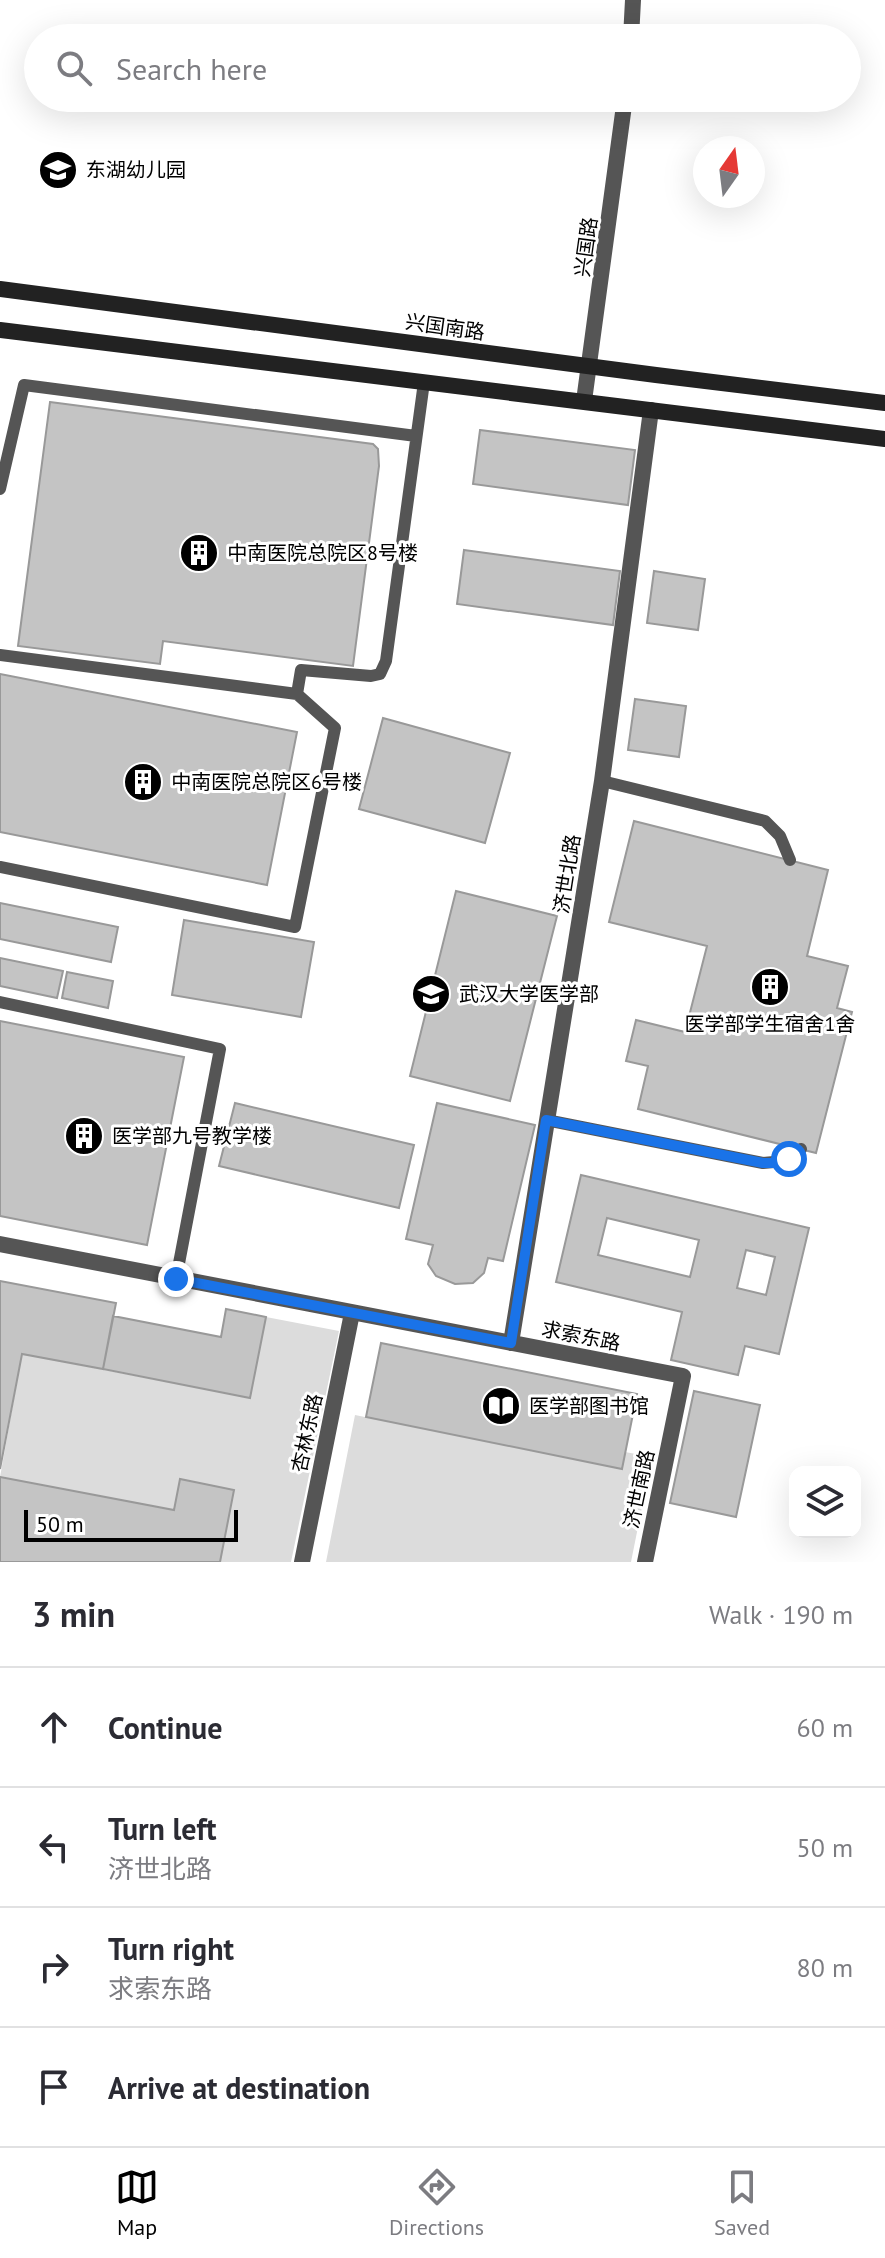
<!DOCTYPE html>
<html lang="en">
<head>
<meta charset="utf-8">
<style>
	body { margin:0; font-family:"PT Sans","Noto Sans SC",sans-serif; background:#f2f2f3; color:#2b2b33 }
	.controls { position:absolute; right:24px; bottom:24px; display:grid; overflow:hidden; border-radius:16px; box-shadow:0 8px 32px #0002 }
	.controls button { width:72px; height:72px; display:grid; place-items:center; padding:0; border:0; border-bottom:2px solid #e1e1e2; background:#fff; color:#2b2b33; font:40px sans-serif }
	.compass { position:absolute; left:693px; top:136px; width:72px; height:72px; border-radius:50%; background:#fff; box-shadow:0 8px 32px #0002; rotate:14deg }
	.scale { position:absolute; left:24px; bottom:20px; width:214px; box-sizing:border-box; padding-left:8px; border:4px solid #000; border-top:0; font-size:22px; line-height:28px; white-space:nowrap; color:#000; -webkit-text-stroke:6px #fff; paint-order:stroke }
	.stop { position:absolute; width:24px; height:24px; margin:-18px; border:6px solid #1a73e8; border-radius:50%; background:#fff }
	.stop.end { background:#1a73e8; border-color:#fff; box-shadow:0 2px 8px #0008 }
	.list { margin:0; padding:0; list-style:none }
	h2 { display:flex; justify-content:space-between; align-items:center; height:104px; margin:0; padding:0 32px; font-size:34px }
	h2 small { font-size:26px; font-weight:400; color:#7c7c81 }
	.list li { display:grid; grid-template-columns:52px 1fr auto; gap:24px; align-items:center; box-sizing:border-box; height:120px; padding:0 32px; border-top:2px solid #e1e1e2 }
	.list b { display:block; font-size:30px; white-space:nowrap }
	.list p { margin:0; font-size:26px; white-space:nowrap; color:#7c7c81 }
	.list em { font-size:26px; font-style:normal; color:#7c7c81 }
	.icon { flex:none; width:44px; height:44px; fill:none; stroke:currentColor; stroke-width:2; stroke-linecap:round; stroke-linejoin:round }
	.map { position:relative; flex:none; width:885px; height:1562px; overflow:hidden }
	.search { position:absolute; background:#fff; box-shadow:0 8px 32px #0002; left:24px; right:24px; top:24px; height:88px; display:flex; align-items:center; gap:20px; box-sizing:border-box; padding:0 28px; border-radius:44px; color:#7c7c81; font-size:30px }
	.sheet { height:584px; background:#fff }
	nav { display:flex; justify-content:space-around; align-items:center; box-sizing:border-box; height:112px; border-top:2px solid #e1e1e2; background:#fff; font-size:22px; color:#7c7c81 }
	nav a { display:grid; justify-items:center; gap:4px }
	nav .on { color:#000 }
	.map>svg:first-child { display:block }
	.green { fill:#dcdcdc }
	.building { fill:#c4c4c4; stroke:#999; stroke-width:2; fill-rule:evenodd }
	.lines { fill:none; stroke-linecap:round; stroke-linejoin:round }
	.service { stroke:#555; stroke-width:12 }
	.minor { stroke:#555; stroke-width:16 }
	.secondary { stroke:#222; stroke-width:16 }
	.route { stroke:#1a73e8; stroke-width:10 }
	.labels { text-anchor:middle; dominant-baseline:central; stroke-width:6; stroke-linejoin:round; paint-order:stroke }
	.poi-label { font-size:20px; fill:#000; stroke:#fff; text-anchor:start }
	.street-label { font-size:20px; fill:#000; stroke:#fff }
</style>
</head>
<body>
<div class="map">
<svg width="885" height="1562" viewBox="0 0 885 1562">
	<rect width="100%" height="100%" fill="#fff"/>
	<path class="green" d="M266 1317 339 1331 291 1562H220L234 1490 180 1480 174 1510 0 1477 22 1354 250 1398Z
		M355 1415 621 1469 625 1452 652 1457 631 1562H326Z"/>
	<path class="building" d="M50 402 373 444 378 449 379 466 353 666 163 641 160 664 18 646Z
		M480 430 635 450 628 505 473 484Z
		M464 550 620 571 613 625 457 604Z
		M654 571 705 579 698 630 647 623Z
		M0 674 297 732 267 885 0 832Z
		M635 699 686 706 679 757 628 750Z
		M383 718 510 753 485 843 359 809Z
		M634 821 828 870 807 956 848 966 837 1008 852 1012 816 1153 638 1109 648 1066 626 1061 636 1020 685 1032 707 946 609 922Z
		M456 891 557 916 510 1101 410 1076Z
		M0 903 118 927 111 962 0 939Z
		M184 920 314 942 301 1017 172 995Z
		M0 958 63 971 57 998 0 986Z
		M67 972 113 981 108 1008 62 998Z
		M0 1021 184 1057 147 1245 0 1216Z
		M235 1103 414 1145 399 1208 219 1166Z
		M437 1103 535 1125 503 1261 488 1258 484 1273 473 1283 455 1284 436 1276 428 1264 433 1245 406 1239Z
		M581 1175 809 1228 779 1354 745 1346 738 1375 671 1360 682 1312 556 1282ZM607 1218 699 1240 690 1277 598 1255ZM746 1250 775 1257 766 1295 737 1288Z
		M0 1281 116 1303 103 1369 22 1354 0 1469Z
		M226 1309 266 1317 250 1398 103 1369 113 1316 221 1337Z
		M381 1343 637 1394 622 1469 366 1417Z
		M694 1391 760 1405 736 1517 670 1503Z
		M0 1477 174 1510 180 1479 234 1490 220 1562H0Z"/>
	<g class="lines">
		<path class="service" d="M0 489 24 385 416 436
			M0 655 297 694 301 670 371 676 380 674 386 661 424 382
			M602 781 765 821 780 836 790 860
			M0 867 295 927 335 728 297 694
			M0 1002 220 1049 176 1279
			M546 1120 763 1163 785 1161 801 1149"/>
		<path class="minor" d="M631 38 633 0
			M584 401 625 98
			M0 1244 683 1376 645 1562
			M511 1343 602 781 651 410
			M302 1562 352 1313"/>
		<path class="secondary" d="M0 289 656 375 885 403
			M0 330 885 439"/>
	</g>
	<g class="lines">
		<path class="route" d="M176 1279 511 1343 546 1120 763 1163H780L789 1159"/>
	</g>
	<defs>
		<symbol id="school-disc" viewBox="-11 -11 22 22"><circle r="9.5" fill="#000" stroke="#fff"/><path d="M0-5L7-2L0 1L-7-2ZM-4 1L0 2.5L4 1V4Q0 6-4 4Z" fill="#fff"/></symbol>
		<symbol id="building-disc" viewBox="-11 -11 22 22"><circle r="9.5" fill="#000" stroke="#fff"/><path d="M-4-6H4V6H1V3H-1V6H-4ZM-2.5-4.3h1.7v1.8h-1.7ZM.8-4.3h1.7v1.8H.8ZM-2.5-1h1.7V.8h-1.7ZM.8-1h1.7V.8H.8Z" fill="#fff"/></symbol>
		<symbol id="university-disc" viewBox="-11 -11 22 22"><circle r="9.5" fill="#000" stroke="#fff"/><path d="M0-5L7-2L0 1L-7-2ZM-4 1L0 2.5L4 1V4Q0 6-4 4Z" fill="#fff"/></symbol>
		<symbol id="library-disc" viewBox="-11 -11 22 22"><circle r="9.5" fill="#000" stroke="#fff"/><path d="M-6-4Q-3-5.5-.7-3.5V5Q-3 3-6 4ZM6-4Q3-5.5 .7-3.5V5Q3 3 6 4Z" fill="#fff"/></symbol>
	</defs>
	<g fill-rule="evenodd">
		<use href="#school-disc" x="36" y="148" width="44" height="44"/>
		<use href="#building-disc" x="177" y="531" width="44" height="44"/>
		<use href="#building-disc" x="121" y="760" width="44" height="44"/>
		<use href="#building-disc" x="748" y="965" width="44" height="44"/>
		<use href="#university-disc" x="409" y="972" width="44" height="44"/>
		<use href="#building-disc" x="62" y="1114" width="44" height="44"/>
		<use href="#library-disc" x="479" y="1384" width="44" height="44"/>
	</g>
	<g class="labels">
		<g class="poi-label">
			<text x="86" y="170">东湖幼儿园</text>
			<text x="227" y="553">中南医院总院区8号楼</text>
			<text x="171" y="782">中南医院总院区6号楼</text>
			<text x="459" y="994">武汉大学医学部</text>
			<text x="770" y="1024" text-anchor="middle">医学部学生宿舍1舍</text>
			<text x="112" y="1136">医学部九号教学楼</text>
			<text x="529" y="1406">医学部图书馆</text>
		</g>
		<g class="street-label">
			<text transform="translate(586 247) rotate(-82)">兴国路</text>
			<text transform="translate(445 327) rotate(8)">兴国南路</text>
			<text transform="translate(567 874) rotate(-81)">济世北路</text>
			<text transform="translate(581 1336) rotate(11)">求索东路</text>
			<text transform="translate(307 1433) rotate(-78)">杏林东路</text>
			<text transform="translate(639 1489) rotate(-78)">济世南路</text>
		</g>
	</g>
</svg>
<div class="controls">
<button><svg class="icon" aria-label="layers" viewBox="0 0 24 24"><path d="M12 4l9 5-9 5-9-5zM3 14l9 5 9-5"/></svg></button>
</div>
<svg class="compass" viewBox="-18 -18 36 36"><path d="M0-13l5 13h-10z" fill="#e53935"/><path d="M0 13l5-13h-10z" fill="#7c7c81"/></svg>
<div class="scale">50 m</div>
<div class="stop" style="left:789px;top:1159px"></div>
<div class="stop end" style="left:176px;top:1279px"></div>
<div class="search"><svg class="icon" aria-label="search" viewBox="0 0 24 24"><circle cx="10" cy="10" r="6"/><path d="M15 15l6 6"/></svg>Search here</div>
</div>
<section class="sheet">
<h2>3 min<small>Walk · 190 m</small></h2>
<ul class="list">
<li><svg class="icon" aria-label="ahead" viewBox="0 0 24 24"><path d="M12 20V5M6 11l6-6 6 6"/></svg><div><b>Continue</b></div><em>60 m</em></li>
<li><svg class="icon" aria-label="left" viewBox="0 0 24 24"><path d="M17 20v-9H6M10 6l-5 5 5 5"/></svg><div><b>Turn left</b><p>济世北路</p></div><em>50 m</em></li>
<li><svg class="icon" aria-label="right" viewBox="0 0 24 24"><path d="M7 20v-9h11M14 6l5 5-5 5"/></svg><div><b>Turn right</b><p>求索东路</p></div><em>80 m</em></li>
<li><svg class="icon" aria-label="arrive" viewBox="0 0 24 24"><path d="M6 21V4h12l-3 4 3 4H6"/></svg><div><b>Arrive at destination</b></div></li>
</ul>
</section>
<nav>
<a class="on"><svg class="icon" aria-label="map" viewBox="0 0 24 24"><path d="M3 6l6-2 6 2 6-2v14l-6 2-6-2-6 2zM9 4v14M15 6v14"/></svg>Map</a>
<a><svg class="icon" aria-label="directions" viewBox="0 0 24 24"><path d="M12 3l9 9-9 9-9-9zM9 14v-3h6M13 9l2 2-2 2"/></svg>Directions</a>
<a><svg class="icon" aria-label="saved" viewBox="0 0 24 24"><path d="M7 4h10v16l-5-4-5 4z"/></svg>Saved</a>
</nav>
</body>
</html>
